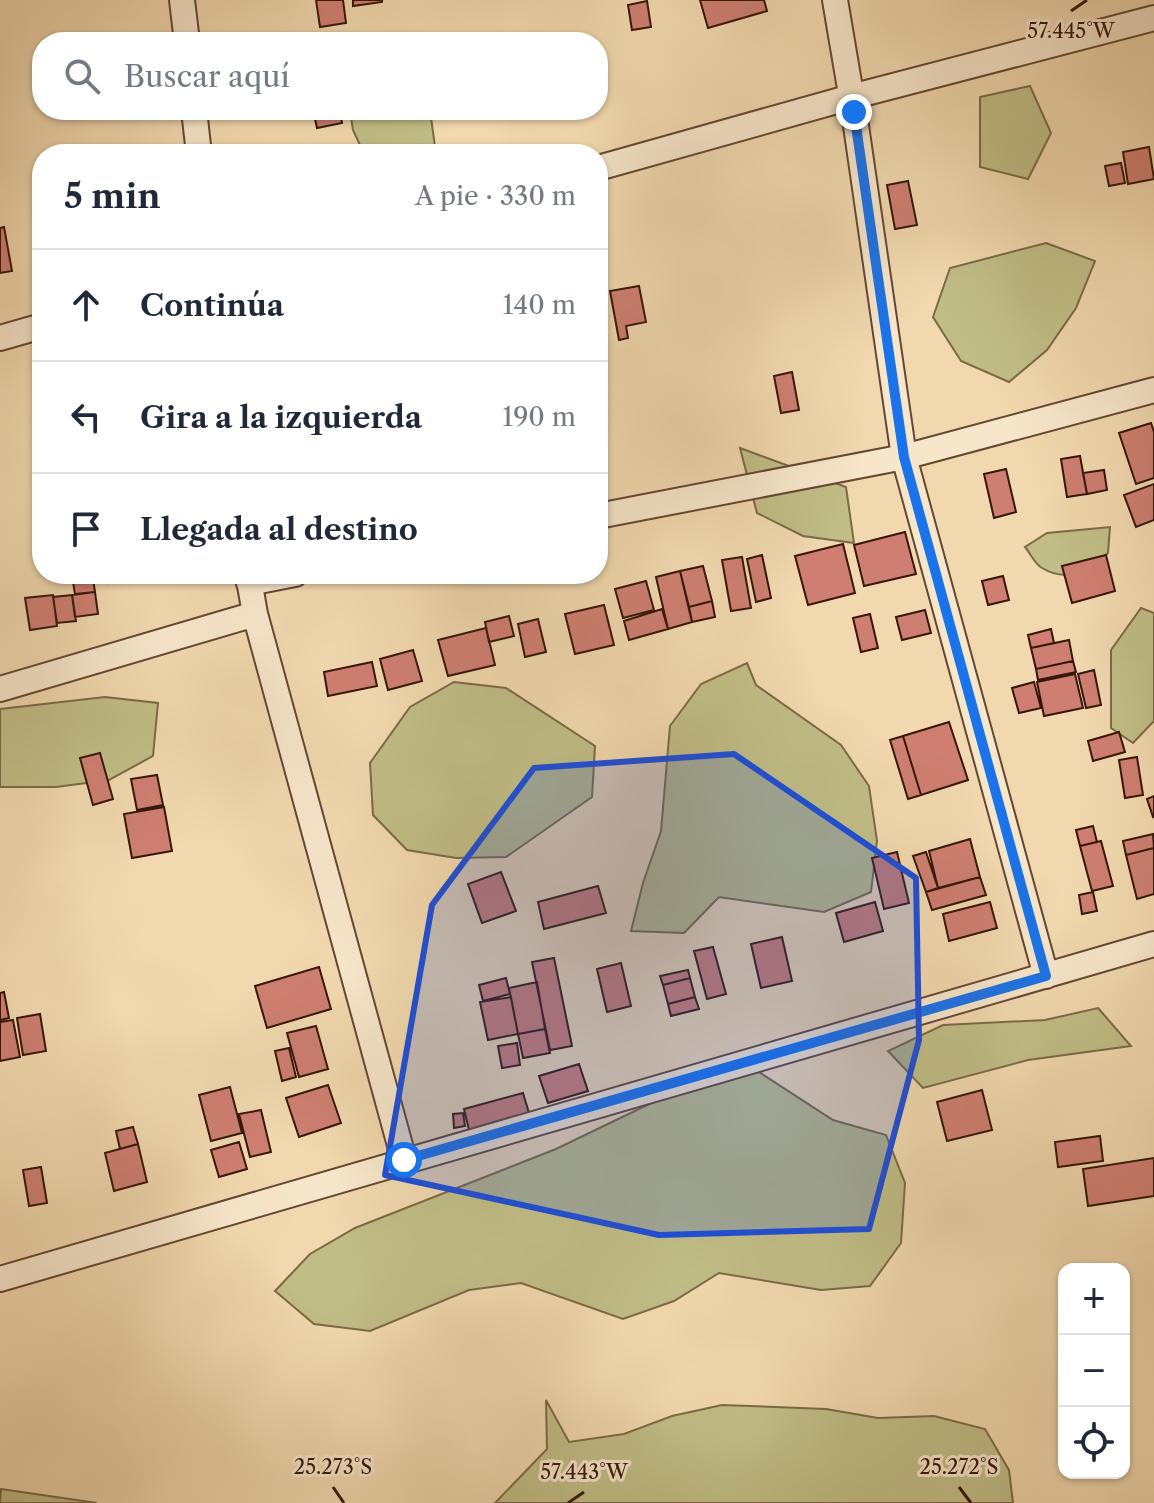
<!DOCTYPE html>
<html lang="es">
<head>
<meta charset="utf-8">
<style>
	body { margin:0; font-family:"Libre Caslon Text",serif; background:#f6f6f7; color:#1f2937 }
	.controls { position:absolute; right:24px; bottom:24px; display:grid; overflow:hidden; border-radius:16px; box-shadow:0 2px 6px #0004 }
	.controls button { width:72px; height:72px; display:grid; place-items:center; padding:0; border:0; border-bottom:2px solid #e0e1e3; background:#fff; color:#1f2937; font:40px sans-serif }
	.stop { position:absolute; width:24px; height:24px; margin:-18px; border:6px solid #1a73e8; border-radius:50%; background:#fff }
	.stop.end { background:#1a73e8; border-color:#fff; box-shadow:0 2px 8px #0008 }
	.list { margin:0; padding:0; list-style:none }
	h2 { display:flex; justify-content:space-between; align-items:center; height:104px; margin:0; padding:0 32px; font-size:34px }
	h2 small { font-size:26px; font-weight:400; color:#747a83 }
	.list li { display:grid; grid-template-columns:52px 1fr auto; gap:24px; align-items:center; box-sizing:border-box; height:112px; padding:0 32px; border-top:2px solid #e0e1e3 }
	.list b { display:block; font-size:30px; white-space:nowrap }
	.list em { font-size:26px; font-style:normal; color:#747a83 }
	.icon { flex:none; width:44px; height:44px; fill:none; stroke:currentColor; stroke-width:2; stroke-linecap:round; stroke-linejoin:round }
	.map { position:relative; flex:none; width:1154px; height:1503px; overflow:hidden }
	.search { position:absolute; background:#fff; box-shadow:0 2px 6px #0004; left:32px; top:32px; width:576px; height:88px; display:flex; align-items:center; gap:20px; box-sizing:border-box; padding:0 28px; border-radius:32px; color:#747a83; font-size:30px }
	.panel { position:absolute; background:#fff; box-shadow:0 2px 6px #0004; left:32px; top:144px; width:576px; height:440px; border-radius:32px }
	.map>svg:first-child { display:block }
	.green { fill:#c0bd86; stroke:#7b6a48; stroke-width:2 }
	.building { fill:#ce7f71; stroke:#361709; stroke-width:2 }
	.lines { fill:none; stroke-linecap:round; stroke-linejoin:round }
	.minor-casing { stroke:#654732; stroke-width:28 }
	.minor { stroke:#f6e6ca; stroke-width:24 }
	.route { stroke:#1a73e8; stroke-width:10 }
	.marked { fill:#1d4ed8; fill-opacity:0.2; stroke:#1d4ed8; stroke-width:6; stroke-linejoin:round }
	.ticks { fill:none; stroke:#361709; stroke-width:3 }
	.ticks-label { font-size:20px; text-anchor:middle; fill:#361709; stroke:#f6e6ca; stroke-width:6; stroke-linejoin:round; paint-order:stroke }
</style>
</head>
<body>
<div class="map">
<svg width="1154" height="1503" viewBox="0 0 1154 1503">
	<rect width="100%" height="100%" fill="#f1d8ae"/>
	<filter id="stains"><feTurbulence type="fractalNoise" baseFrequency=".0025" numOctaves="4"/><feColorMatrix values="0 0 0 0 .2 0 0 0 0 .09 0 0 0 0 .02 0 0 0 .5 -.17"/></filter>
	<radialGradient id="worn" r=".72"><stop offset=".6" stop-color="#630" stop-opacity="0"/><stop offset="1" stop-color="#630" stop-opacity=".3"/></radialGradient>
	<path class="green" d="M1030 86 1051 133 1028 179 980 167V97Z
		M350 110H430L436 154H364L353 130Z
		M1046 243 1095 261 1076 308 1047 350 1009 382 961 361 933 317 950 268Z
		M740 448 846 487 854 543 803 536 757 513Z
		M1110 527 1108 553C1089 571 1067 583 1042 568 1035 564 1030 553 1025 547L1047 533Z
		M1141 608 1154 613V721L1133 743 1111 728V650Z
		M747 663 756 685 841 745 869 786 877 841 871 892 824 912 719 897 684 933 631 931 643 883 661 831 670 726 701 684Z
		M454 682 506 688 595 746 592 797 506 857 456 858 407 850 373 815 370 763 410 707Z
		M105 697 158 703 153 756 109 780 56 787H0V709Z
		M1098 1008 1131 1046 1028 1060 923 1088 888 1051 943 1025 1045 1020Z
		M745 1063 833 1120 886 1135 905 1183 901 1243 870 1286 821 1290 719 1273 674 1301 623 1319 521 1283 469 1290 370 1331 314 1324 275 1291 310 1254 355 1228 556 1149 697 1081Z
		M546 1400 569 1442 624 1434 672 1416 722 1405 826 1409 878 1418 934 1416 985 1429 1009 1470 1013 1503H495L547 1449Z
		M1 1489 97 1503H0Z"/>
	<path class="building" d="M316 0H343L346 23 320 27Z
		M353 0H382V2L353 6Z
		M700 0H764L767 11 708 28Z
		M647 1 651 27 632 30 628 5Z
		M313 110H340L342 123 317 128Z
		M1149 147 1154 179 1128 184 1123 152Z
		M1121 163 1125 183 1109 186 1105 166Z
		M908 181 917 225 895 229 887 185Z
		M42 211V230L38 231 33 213Z
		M4 227 12 271 0 273V228Z
		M639 286 646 322 626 326 628 338 619 340 610 291Z
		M792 372 799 410 781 413 774 376Z
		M1151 423 1154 432V478L1136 484 1119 433Z
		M1080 456 1087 494 1067 497 1061 459Z
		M1006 469 1016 512 994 518 984 474Z
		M1104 470 1107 490 1087 494 1083 473Z
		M1154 484V520L1136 527 1124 495Z
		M905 532 916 574 864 586 854 545Z
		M843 544 855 593 808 605 795 556Z
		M762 555 771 598 756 602 747 559Z
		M1106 555 1115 591 1072 603 1062 566Z
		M742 557 751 608 731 611 722 560Z
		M703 566 712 601 689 607 680 571Z
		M680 571 692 622 668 629 656 577Z
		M107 574H129L130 579 108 583Z
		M1003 576 1009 600 988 605 982 581Z
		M93 579 95 592 75 594 73 582Z
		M646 581 654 610 623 618 615 589Z
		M95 592 98 614 75 617 72 595Z
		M53 595 57 626 30 630 25 598Z
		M72 595 76 621 57 623 53 597Z
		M712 601 715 617 692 622 689 607Z
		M604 605 614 645 575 654 565 614Z
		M662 609 668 629 629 640 624 621Z
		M925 610 931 633 902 640 896 617Z
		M870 614 878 648 861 652 853 618Z
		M509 616 514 636 489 642 485 622Z
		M538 619 546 652 525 657 518 624Z
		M486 628 495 665 448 676 438 640Z
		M1051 629 1054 643 1031 648 1028 635Z
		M1069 640 1073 661 1036 669 1031 648Z
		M413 650 422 681 388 690 380 659Z
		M1073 661 1076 672 1038 680 1036 669Z
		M372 662 377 686 328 696 324 672Z
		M1094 670 1101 705 1086 708 1078 674Z
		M1075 674 1083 708 1044 716 1037 682Z
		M1034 682 1041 708 1019 713 1012 688Z
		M949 722 968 780 921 795 903 736Z
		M1119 732 1125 752 1093 761 1088 741Z
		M903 736 921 795 908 799 890 740Z
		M100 753 113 799 93 805 80 758Z
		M1137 757 1143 795 1125 798 1119 760Z
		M157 775 163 805 137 810 131 779Z
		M1154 796V816L1153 817 1147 799Z
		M164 807 172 851 132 858 124 814Z
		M1093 826 1097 842 1080 846 1076 830Z
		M1153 834 1154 848 1126 855 1123 841Z
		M970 839 980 877 938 888 929 851Z
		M1101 841 1113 886 1092 891 1080 846Z
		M1154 848V894L1137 899 1126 855Z
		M897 852 909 903 884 909 872 858Z
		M926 852 938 888 926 892 913 856Z
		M501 872 516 911 482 923 468 884Z
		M980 877 986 895 932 910 926 892Z
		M598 886 606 913 544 929 538 902Z
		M1093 892 1097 911 1082 914 1079 895Z
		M875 902 883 931 844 942 836 913Z
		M990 902 997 928 949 941 943 914Z
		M782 937 792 981 761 988 751 944Z
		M713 947 726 994 707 999 694 951Z
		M554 958 572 1046 550 1050 532 962Z
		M621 963 631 1006 607 1012 597 969Z
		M319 967 331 1009 267 1028 255 986Z
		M688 970 690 978 663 985 660 976Z
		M506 978 510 994 483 1001 479 985Z
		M690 978 695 997 668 1004 663 985Z
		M537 982 545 1029 518 1034 509 988Z
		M4 992 9 1018 0 1020V993Z
		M511 997 518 1034 488 1040 480 1002Z
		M695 997 699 1009 671 1016 668 1004Z
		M40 1014 46 1051 23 1055 17 1018Z
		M13 1020 20 1057 0 1061V1022Z
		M316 1026 328 1069 299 1077 287 1033Z
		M545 1029 550 1053 523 1058 518 1034Z
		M517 1043 520 1065 502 1068 498 1046Z
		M289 1048 296 1077 282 1081 275 1051Z
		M579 1064 588 1091 548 1103 539 1076Z
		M328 1085 341 1123 299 1137 286 1098Z
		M230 1087 242 1133 211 1141 199 1095Z
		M982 1090 992 1130 947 1141 937 1102Z
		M523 1093 529 1113 469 1130 464 1109Z
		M261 1110 271 1152 250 1157 239 1114Z
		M463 1113 465 1126 454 1128 453 1114Z
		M133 1127 138 1144 120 1149 116 1131Z
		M1100 1136 1103 1161 1058 1167 1055 1142Z
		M239 1142 247 1169 219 1177 211 1150Z
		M138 1144 147 1182 114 1191 105 1153Z
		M1154 1158V1196L1088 1206 1083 1169Z
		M41 1167 47 1203 29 1206 23 1170Z"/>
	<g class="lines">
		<defs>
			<path id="minor" d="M182 0 187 42
				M835 0 854 112 904 457 1046 976
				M194 110 199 154
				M598 168 851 97 1154 18
				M0 338 42 326
				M598 516 904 457 1154 390
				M248 574 255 614 404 1160
				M249 583 295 574
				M0 689 255 614
				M0 1279 1154 944"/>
		</defs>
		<use href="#minor" class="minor-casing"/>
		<use href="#minor" class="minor"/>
	</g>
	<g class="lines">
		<path class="route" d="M404 1160 1046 976 904 457 854 112"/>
	</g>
	<path class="marked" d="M734 754 916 878 919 1040 869 1229 659 1235 385 1175 432 905 534 768Z"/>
	<path class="ticks" d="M1071 11 1087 0M333 1487 344 1503M959 1487 971 1503M568 1503 584 1492"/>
	<g class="ticks-label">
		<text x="1071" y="38">57.445°W</text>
		<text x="333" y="1474">25.273°S</text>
		<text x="959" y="1474">25.272°S</text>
		<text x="584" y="1479">57.443°W</text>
	</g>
	<rect width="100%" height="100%" filter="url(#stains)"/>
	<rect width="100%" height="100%" fill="url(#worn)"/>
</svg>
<div class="controls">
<button>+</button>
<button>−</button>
<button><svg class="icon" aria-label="locate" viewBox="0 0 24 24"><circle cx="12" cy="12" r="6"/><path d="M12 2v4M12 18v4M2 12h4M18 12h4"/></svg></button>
</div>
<div class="stop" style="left:404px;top:1160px"></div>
<div class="stop end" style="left:854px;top:112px"></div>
<div class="search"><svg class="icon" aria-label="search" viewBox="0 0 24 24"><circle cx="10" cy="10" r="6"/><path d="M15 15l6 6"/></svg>Buscar aquí</div>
<section class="panel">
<h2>5 min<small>A pie · 330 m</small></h2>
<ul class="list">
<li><svg class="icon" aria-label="ahead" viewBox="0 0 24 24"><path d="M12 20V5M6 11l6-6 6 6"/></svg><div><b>Continúa</b></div><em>140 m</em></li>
<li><svg class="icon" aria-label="left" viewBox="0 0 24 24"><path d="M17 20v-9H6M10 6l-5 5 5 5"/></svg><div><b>Gira a la izquierda</b></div><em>190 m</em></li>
<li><svg class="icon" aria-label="arrive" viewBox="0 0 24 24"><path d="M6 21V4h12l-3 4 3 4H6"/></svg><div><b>Llegada al destino</b></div></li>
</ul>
</section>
</div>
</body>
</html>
